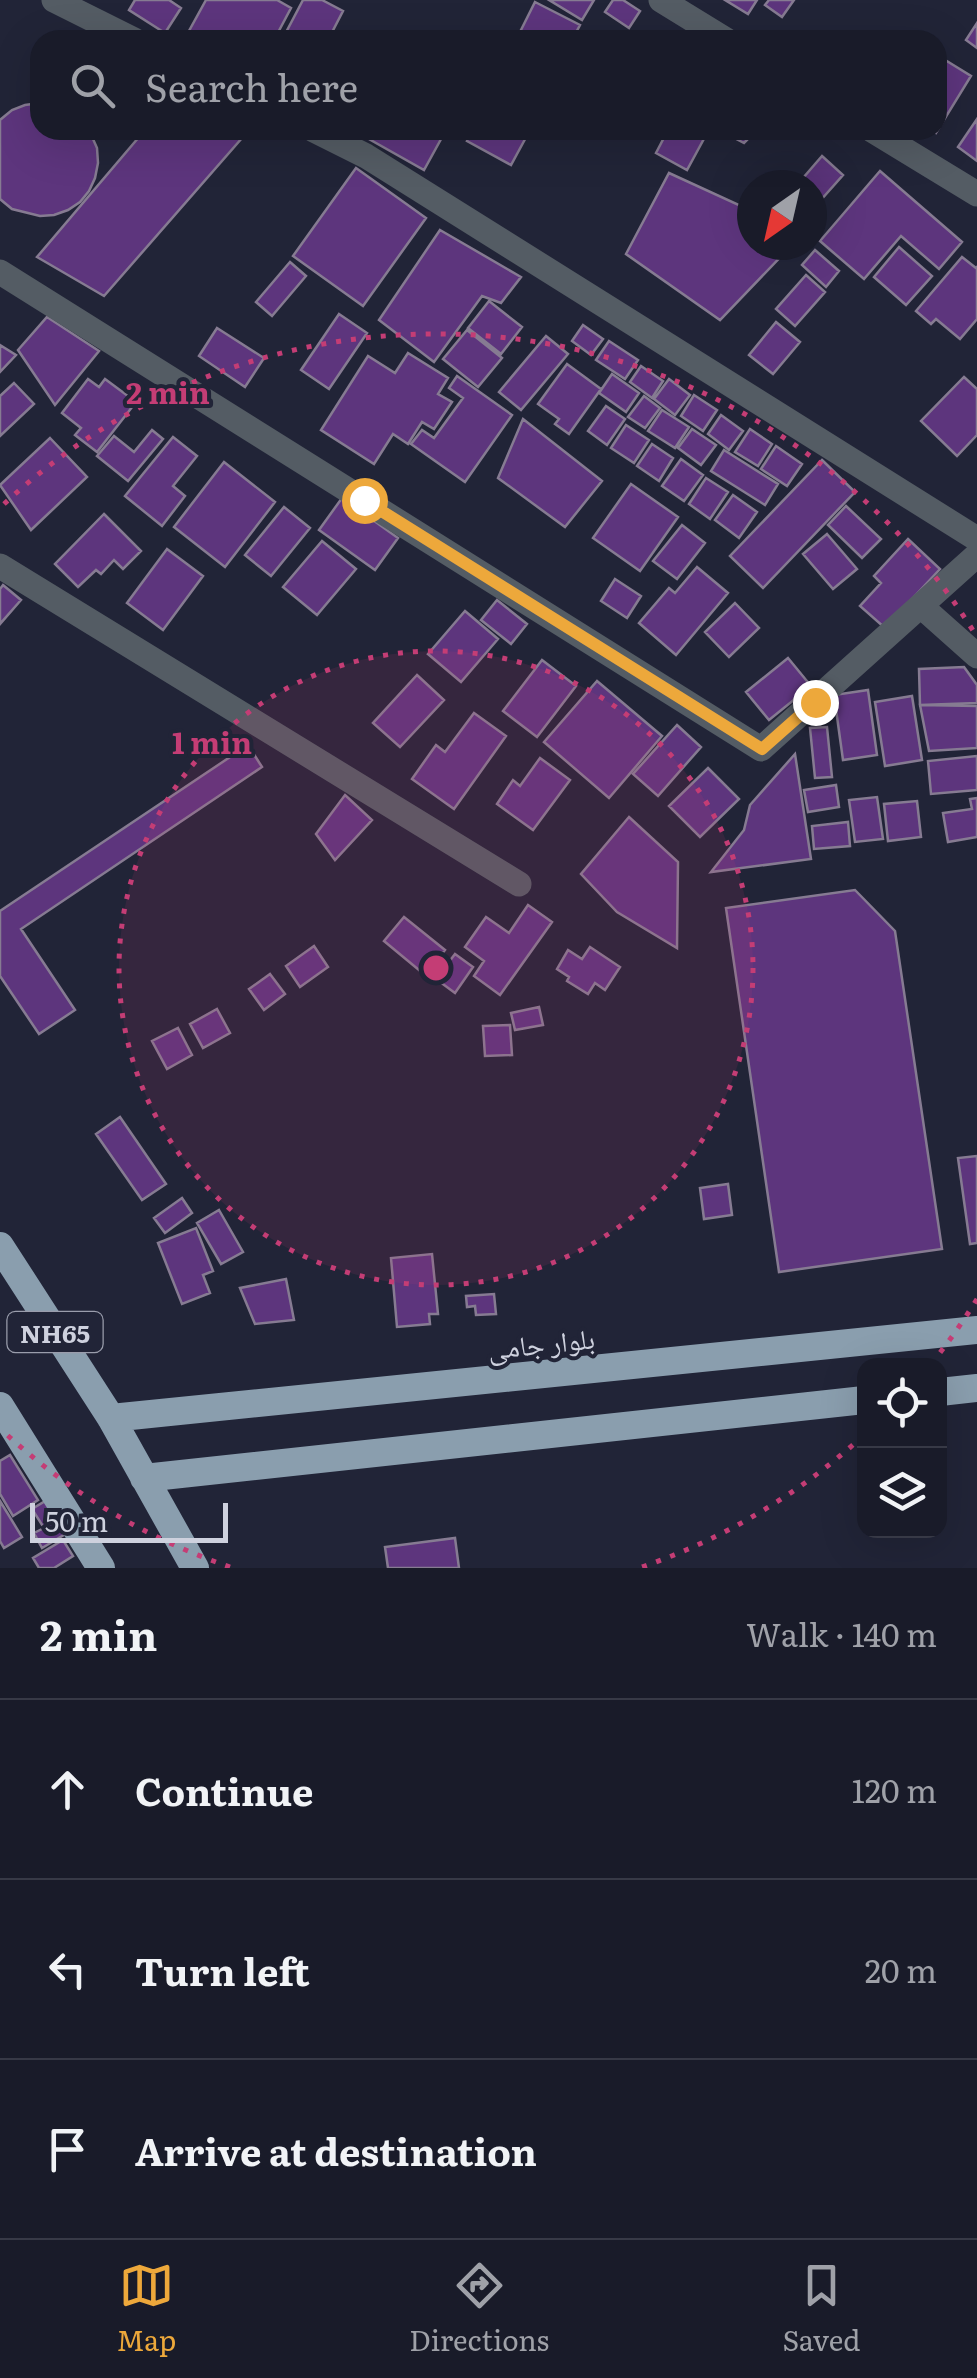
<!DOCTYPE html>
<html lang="en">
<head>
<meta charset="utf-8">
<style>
	body { margin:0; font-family:Literata,"Noto Naskh Arabic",serif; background:#262835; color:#f1f3f6 }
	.controls { position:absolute; right:30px; bottom:30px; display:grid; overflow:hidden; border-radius:20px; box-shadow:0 10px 40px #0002 }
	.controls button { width:90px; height:90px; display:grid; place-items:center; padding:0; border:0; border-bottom:2px solid #373946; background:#191b29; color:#f1f3f6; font:50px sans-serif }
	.compass { position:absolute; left:737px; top:170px; width:90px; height:90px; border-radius:50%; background:#191b29; box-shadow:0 10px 40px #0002; rotate:214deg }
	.scale { position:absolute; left:30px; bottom:25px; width:198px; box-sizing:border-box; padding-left:10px; border:5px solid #ced1de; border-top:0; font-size:28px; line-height:35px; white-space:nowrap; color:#ced1de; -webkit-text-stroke:8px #212437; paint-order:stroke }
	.stop { position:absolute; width:30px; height:30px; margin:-22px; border:8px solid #eda83b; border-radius:50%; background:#fff }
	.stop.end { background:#eda83b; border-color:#fff; box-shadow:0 2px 10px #0008 }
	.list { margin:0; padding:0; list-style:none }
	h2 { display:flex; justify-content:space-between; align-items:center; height:130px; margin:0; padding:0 40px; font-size:42px }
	h2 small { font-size:32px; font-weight:400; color:#9fa1a8 }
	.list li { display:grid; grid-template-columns:65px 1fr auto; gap:30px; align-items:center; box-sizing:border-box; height:180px; padding:0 40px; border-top:2px solid #373946 }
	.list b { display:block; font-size:38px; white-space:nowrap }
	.list em { font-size:32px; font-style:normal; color:#9fa1a8 }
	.icon { flex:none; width:55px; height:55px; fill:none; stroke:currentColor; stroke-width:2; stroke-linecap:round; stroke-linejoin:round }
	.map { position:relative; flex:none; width:977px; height:1568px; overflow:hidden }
	.search { position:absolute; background:#191b29; box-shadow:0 10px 40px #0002; left:30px; right:30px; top:30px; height:110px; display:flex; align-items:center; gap:25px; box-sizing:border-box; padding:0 35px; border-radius:30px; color:#9fa1a8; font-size:38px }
	.sheet { height:670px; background:#191b29 }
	nav { display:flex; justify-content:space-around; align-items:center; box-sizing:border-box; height:140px; border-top:2px solid #373946; background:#191b29; font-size:28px; color:#9fa1a8 }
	nav a { display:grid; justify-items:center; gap:5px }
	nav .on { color:#eda83b }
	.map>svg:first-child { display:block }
	.building { fill:#5d357d; stroke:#867b92; stroke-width:2.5 }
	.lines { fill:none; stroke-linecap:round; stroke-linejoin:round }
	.minor { stroke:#545c64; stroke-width:25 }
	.trunk { stroke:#8a9eae; stroke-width:28 }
	.route { stroke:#eda83b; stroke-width:12 }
	.ring { fill:none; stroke:#c43d75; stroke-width:5; stroke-dasharray:5 10 }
	.labels { text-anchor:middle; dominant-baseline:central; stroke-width:8; stroke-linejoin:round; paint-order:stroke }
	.shield { fill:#212437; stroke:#9a9dac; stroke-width:2.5 }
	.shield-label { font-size:25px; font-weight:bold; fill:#ced1de }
	.street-label { font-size:28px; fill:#ced1de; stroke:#212437 }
	.centre { fill:#c43d75; stroke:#212437; stroke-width:5 }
	.ring-label { font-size:30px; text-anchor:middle; font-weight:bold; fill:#c43d75; stroke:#212437; stroke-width:8; stroke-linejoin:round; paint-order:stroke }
</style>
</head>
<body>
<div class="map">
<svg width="977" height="1568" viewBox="0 0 977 1568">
	<rect width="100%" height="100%" fill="#212437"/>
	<path class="building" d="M135 0H169L181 8 165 33 129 10Z
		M206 0H277L291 8 274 40H184Z
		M303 0H322L343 11 328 40H282Z
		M549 0H594L582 20Z
		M613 0H623L640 11 629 28 605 12Z
		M725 0H757L748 14Z
		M769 0H794L782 17 765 5Z
		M535 2 580 25 572 40H516Z
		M977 23V48L966 40Z
		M937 55 971 76 936 133 932 130H937Z
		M40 103V130H89L97 148 98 163 95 178 89 191 80 202 68 210 54 215 40 216 12 209 0 199V120L12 110 25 105Z
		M977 119V161L958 147Z
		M145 130H249L104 296 37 257Z
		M353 130H446L424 170Z
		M473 130H530L511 165 467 141Z
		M668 130H697L706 135 687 170 656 153Z
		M719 130H757L744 143Z
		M822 156 843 175 812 210V185H797Z
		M356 168 426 218 363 306 293 256Z
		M880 171 962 242 939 269 901 236 864 279 820 241Z
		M669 173 752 211V245H792L720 320 626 254Z
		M440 230 521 277 501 303 482 296 434 362 379 320Z
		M899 247 932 276 906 305 874 277Z
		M815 250 839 271 826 287 802 265Z
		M962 257 976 268 977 267V319L960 339 936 319 931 324 916 311Z
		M290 262 306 276 272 316 256 302Z
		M806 275 825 292 795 326 776 309Z
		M489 301 522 327 501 354 468 328Z
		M339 314 367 333 329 389 301 370Z
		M47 317 99 351 55 405 18 350Z
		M776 322 800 342 773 374 749 355Z
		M583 325 603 339 591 355 572 341Z
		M217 328 264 358 245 387 199 356Z
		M467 330 502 358 478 387 443 359Z
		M546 336 568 354 521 410 499 392Z
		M609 341 638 360 625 379 596 360Z
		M0 345 16 355 0 372Z
		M408 353 448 378 438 394 452 402 434 429 422 422 408 444 393 434 374 464 321 430 368 356 395 373Z
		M567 364 601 389 569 434 555 424 559 419 538 404Z
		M641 366 663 381 652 398 630 382Z
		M612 374 639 393 626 412 599 393Z
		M457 376 512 415 465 482 411 444 422 430 434 438 463 398 449 388Z
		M964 377 977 389V435L957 456 921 421Z
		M88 379 99 387 105 379 136 402 97 452 75 435 81 428 62 413Z
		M669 379 690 395 675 415 654 399Z
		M14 383 34 404 0 436V396Z
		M694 395 717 410 703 431 681 416Z
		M644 396 660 408 645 428 628 417Z
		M606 406 625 419 607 445 588 431Z
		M662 410 689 427 675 448 648 431Z
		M721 415 743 431 729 450 708 434Z
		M523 419 602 481 565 527 498 478Z
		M626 425 649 440 634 463 611 448Z
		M692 429 716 445 701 465 678 448Z
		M750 429 772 444 758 466 735 452Z
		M152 430 163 439 128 481 97 456 114 436 134 452Z
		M173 437 197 456 173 486 185 496 162 526 125 496Z
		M50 438 87 477 31 530 0 485Z
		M652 444 673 458 659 481 637 466Z
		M776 446 802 464 787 486 761 469Z
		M724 450 778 484 765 505 711 471Z
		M681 459 703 475 684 501 662 486Z
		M822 460 855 492 763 588 730 556Z
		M224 462 275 502 225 567 174 527Z
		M706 478 728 492 710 519 689 504Z
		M631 484 678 517 640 571 593 538Z
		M733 495 757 512 739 538 715 520Z
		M342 498 398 538 375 570 319 530Z
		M846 506 881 539 862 558 828 525Z
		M284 507 310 528 271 576 245 555Z
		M104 514 141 551 123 569 114 560 101 574 96 570 78 587 55 564Z
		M682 525 705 543 677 579 653 561Z
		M827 534 857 569 833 589 803 554Z
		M908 539 940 569 885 628 860 606 881 583 874 576Z
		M322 541 356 569 317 615 283 587Z
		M167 549 203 576 163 630 127 603Z
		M697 567 728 593 676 655 639 623 669 588 675 593Z
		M615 579 641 596 627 618 601 601Z
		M3 585 21 600 0 624V589Z
		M497 600 527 624 511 644 481 620Z
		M735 603 759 628 729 657 705 632Z
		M465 611 498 639 461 682 428 654Z
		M788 658 811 686 769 720 746 692Z
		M542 660 576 686 537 737 503 711Z
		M964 667 977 685V703L920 705 919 669Z
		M417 675 444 700 400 747 373 723Z
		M597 681 662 736 609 798 544 742Z
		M868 690 877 755 843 760 834 695Z
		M912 696 922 760 885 766 875 702Z
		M920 705 977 706V748L929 751Z
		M474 713 506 736 454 809 412 779 436 745 445 752Z
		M677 725 701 747 658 796 633 774Z
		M827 727 832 777 815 778 810 728Z
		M248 745 262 767 21 929 75 1010 39 1034 0 976V911Z
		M795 754 811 859 711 872 744 830 750 805Z
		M977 756V790L931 794 928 761Z
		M540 758 570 780 533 830 497 804 513 780 520 786Z
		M708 768 739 799 700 837 669 806Z
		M836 785 839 807 808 812 804 790Z
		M345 795 372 820 335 860 316 834Z
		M877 797 883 839 855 842 849 800Z
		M977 798V837L948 842 943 813 972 809 970 799Z
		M917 801 921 837 888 841 884 804Z
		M629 817 678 862 677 948 617 912 581 874Z
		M848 822 850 846 814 849 812 826Z
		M855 890 895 931 942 1249 779 1272 726 908Z
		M528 905 552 922 500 995 474 976 484 961 465 947 486 917 509 933Z
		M404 917 445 950 425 975 384 941Z
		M314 946 328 967 300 987 286 966Z
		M590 947 620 967 605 990 595 983 588 994 567 981 569 977 557 969 568 950 582 959Z
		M455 954 473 967 455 993 436 979Z
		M270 974 285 994 264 1010 249 989Z
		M539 1007 543 1025 515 1030 511 1013Z
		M217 1009 230 1033 203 1048 190 1024Z
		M510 1025 512 1055 485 1056 483 1026Z
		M178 1028 192 1055 167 1069 152 1041Z
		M120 1117 166 1184 142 1200 96 1134Z
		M977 1156V1243L970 1244 958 1158Z
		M728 1184 732 1215 704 1219 700 1188Z
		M182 1198 192 1213 165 1233 154 1218Z
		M219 1210 243 1252 221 1264 197 1223Z
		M196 1228 213 1271 203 1275 210 1293 182 1304 158 1243Z
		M432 1254 438 1314H429L430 1324 397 1327 391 1258Z
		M286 1279 294 1320 255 1324 240 1288Z
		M494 1294 496 1314 476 1315 475 1306 467 1307 466 1296Z
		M10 1455 38 1500 13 1516 0 1494V1461Z
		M52 1497 72 1530 42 1548 34 1533 44 1528 32 1509Z
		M0 1501 22 1537 4 1548 0 1541Z
		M455 1538 459 1568H388L385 1547Z
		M63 1540 73 1556 54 1568H39L33 1558Z"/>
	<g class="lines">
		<path class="minor" d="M54 0 134 40
			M661 0 726 40
			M314 130 366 156 977 539
			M872 130 977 194
			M0 272 761 749 977 555
			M0 566 519 884
			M922 607 977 656"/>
		<path class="trunk" d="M0 1246 111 1418 195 1568
			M940 1392 977 1388
			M0 1406 101 1568
			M111 1418 977 1330
			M144 1478 864 1400"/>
	</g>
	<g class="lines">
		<path class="route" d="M364 500 762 749 815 702"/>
	</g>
	<circle cx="436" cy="968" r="317" fill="#c43d75" fill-opacity=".12"/>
	<g class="ring">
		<circle cx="436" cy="968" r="317"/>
		<path d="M977 1299A634 634 0 0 1 932 1363M864 1435A634 634 0 0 1 642 1567M230 1567A634 634 0 0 1 4 1432M4 504A634 634 0 0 1 977 637"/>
	</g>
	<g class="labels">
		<rect class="shield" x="7.5" y="1312" width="95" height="40" rx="8"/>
		<g class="shield-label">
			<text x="55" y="1332">NH65</text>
		</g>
		<g class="street-label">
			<text transform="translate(541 1342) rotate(-6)">بلوار جامی</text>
		</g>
	</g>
	<circle cx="436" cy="968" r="15" class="centre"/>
	<g class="ring-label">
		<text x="168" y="404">2 min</text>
		<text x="212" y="754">1 min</text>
	</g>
</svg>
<div class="controls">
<button><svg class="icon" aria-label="locate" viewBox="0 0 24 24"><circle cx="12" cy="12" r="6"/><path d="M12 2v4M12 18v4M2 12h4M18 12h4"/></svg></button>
<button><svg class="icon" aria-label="layers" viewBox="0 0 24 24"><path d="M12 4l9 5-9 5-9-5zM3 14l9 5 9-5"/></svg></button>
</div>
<svg class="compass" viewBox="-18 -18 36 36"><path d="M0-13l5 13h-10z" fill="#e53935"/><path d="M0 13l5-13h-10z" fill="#9fa1a8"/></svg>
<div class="scale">50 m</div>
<div class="stop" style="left:364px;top:500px"></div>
<div class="stop end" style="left:815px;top:702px"></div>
<div class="search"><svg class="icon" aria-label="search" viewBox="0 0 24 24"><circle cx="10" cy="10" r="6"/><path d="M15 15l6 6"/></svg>Search here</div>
</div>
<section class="sheet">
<h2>2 min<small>Walk · 140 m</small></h2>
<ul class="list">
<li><svg class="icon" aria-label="ahead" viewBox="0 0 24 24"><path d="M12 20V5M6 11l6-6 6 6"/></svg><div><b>Continue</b></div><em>120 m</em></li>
<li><svg class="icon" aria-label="left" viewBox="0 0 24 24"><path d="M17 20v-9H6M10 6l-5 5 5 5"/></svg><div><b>Turn left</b></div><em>20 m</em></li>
<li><svg class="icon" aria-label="arrive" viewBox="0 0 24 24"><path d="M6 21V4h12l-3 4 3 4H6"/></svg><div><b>Arrive at destination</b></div></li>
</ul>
</section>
<nav>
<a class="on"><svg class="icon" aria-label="map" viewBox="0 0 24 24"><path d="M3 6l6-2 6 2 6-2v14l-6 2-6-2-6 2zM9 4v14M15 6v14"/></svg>Map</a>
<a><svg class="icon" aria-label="directions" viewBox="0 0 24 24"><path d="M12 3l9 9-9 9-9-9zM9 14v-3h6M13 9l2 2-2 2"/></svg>Directions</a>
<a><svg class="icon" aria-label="saved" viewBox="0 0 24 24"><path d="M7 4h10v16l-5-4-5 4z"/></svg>Saved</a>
</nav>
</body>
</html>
